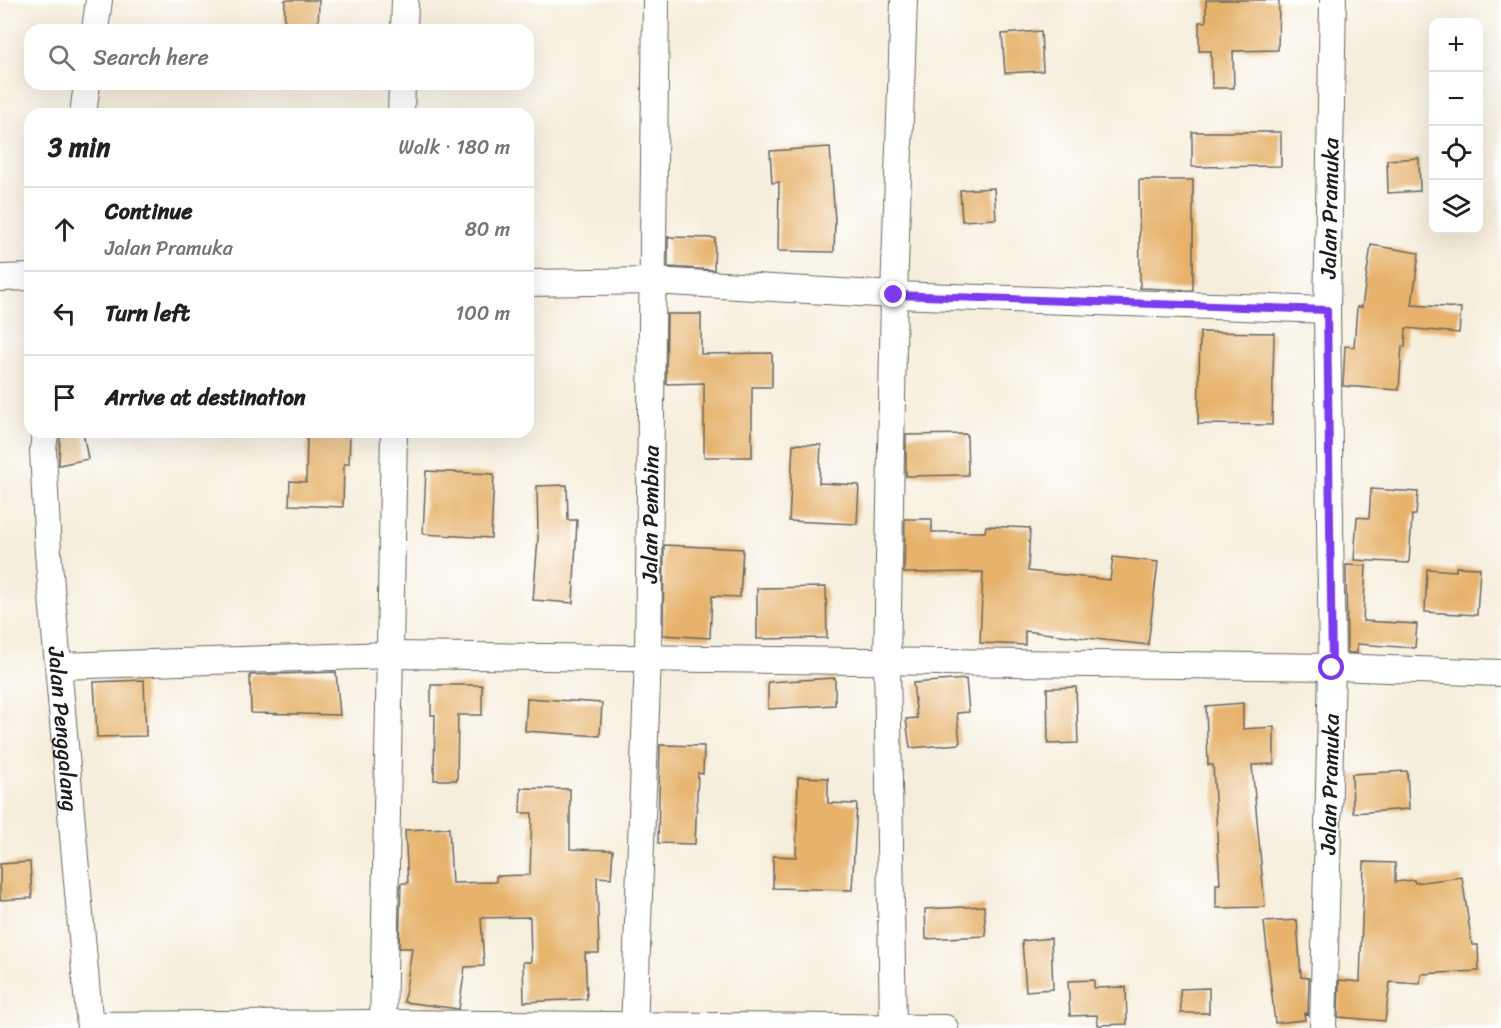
<!DOCTYPE html>
<html lang="en">
<head>
<meta charset="utf-8">
<style>
	body { margin:0; font-family:Sriracha,sans-serif; background:#f6f6f6; color:#202124 }
	.controls { position:absolute; right:18px; top:18px; display:grid; overflow:hidden; border-radius:12px; box-shadow:0 6px 24px #0002 }
	.controls button { width:54px; height:54px; display:grid; place-items:center; padding:0; border:0; border-bottom:2px solid #e0e0e0; background:#fff; color:#202124; font:30px sans-serif }
	.stop { position:absolute; width:18px; height:18px; margin:-14px; border:4px solid #7c3aed; border-radius:50%; background:#fff }
	.stop.end { background:#7c3aed; border-color:#fff; box-shadow:0 2px 6px #0008 }
	.list { margin:0; padding:0; list-style:none }
	h2 { display:flex; justify-content:space-between; align-items:center; height:78px; margin:0; padding:0 24px; font-size:26px }
	h2 small { font-size:20px; font-weight:400; color:#757577 }
	.list li { display:grid; grid-template-columns:39px 1fr auto; gap:18px; align-items:center; box-sizing:border-box; height:84px; padding:0 24px; border-top:2px solid #e0e0e0 }
	.list b { display:block; font-size:22px; white-space:nowrap }
	.list p { margin:0; font-size:20px; white-space:nowrap; color:#757577 }
	.list em { font-size:20px; font-style:normal; color:#757577 }
	.icon { flex:none; width:33px; height:33px; fill:none; stroke:currentColor; stroke-width:2; stroke-linecap:round; stroke-linejoin:round }
	.map { position:relative; flex:none; width:1501px; height:1028px; overflow:hidden }
	.search { position:absolute; background:#fff; box-shadow:0 6px 24px #0002; left:24px; top:24px; width:510px; height:66px; display:flex; align-items:center; gap:15px; box-sizing:border-box; padding:0 21px; border-radius:18px; color:#757577; font-size:22px }
	.panel { position:absolute; background:#fff; box-shadow:0 6px 24px #0002; left:24px; top:108px; width:510px; height:330px; border-radius:18px }
	.map>svg:first-child { display:block }
	.building { fill:#e6b26c }
	.lines { fill:none; stroke-linecap:round; stroke-linejoin:round }
	.minor-casing { stroke:#68665f; stroke-width:28 }
	.minor { stroke:#fff; stroke-width:26 }
	.route { stroke:#7c3aed; stroke-width:8 }
	.labels { text-anchor:middle; dominant-baseline:central; stroke-width:6; stroke-linejoin:round; paint-order:stroke }
	.street-label { font-size:22px; fill:#1c1c1c; stroke:#fff }
</style>
</head>
<body>
<div class="map">
<svg width="1501" height="1028" viewBox="0 0 1501 1028">
	<rect width="100%" height="100%" fill="#fff"/>
	<filter id="ink" filterUnits="userSpaceOnUse"><feTurbulence type="fractalNoise" baseFrequency=".0167" numOctaves="2"/><feDisplacementMap in="SourceGraphic" scale="12" xChannelSelector="R" yChannelSelector="G"/><feConvolveMatrix kernelMatrix="1 2 1 2 8 2 1 2 1" color-interpolation-filters="sRGB"/></filter>
	<filter id="wash" filterUnits="userSpaceOnUse"><feTurbulence type="fractalNoise" baseFrequency=".008" numOctaves="4" result="noise"/><feDisplacementMap in="SourceGraphic" scale="24" xChannelSelector="R" yChannelSelector="G"/><feGaussianBlur stdDeviation="1.35" result="paint"/><feColorMatrix in="noise" values="0 0 0 0 0 0 0 0 0 0 0 0 0 0 0 0 0 1.4 0 .05"/><feComposite in="paint" operator="in"/></filter>
	<g filter="url(#wash)">
		<rect width="100%" height="100%" fill="#f6eedc"/>
		<g id="blocks">
			<path class="building" d="M285 0H319L318 30H284Z
				M1206 0H1279L1278 50 1233 51 1234 88H1212L1211 51H1199V22H1206Z
				M1041 31 1043 71 1005 73 1002 34Z
				M1192 132H1281V166L1192 167Z
				M830 147 835 221 834 252 778 251 779 182 772 183 770 151Z
				M1419 158 1420 191 1388 193 1387 160Z
				M1139 180H1193V290L1140 288Z
				M994 188 996 219 962 221 960 190Z
				M668 237 715 238 714 270 668 267Z
				M1371 245 1419 253 1412 305 1461 308 1459 333 1406 328 1405 347 1402 346 1399 390 1343 386 1345 346 1354 347 1357 307H1362Z
				M667 314H701V354L772 353V387H752V457H704V383L666 384Z
				M1200 332 1274 333 1272 425 1198 424Z
				M83 432 88 459 59 465 60 435Z
				M307 432H350L349 464H344L343 507 289 505 290 481 306 482Z
				M967 434 968 475 906 476V435Z
				M793 444 821 445 819 483 859 485 857 524 789 521Z
				M426 471 494 474 491 538 423 534Z
				M567 485 568 520H577L573 603 533 600 538 539 537 486Z
				M1371 489 1418 492 1416 515H1412L1409 563 1354 560 1357 517 1369 518Z
				M905 519H932V532H985L986 526 1030 528 1028 571 1110 580 1113 557 1158 562 1148 645 1025 631V645L980 643 983 572 904 573Z
				M664 545 743 549 740 597 712 596 710 638 663 635Z
				M1346 565 1366 566 1363 621 1417 624 1415 648 1357 644V653H1347Z
				M1456 567 1480 568 1477 615 1425 612 1427 569 1456 571Z
				M826 587 827 638 757 639V588Z
				M336 672 340 715 251 713 250 675Z
				M835 678V705L768 709V682Z
				M966 679 969 712 957 713 960 744 910 748 906 719 917 718 913 683Z
				M144 680 146 736 97 737 94 682Z
				M431 685H482V715H458L457 780H434L435 715H431Z
				M1076 687 1078 743 1048 744 1047 688Z
				M527 698 602 703 600 736 525 731Z
				M1243 703V729L1274 727V764L1252 765 1265 907 1216 908V884H1220L1213 765H1208L1206 706Z
				M660 745 704 746 703 774 698 773 695 844 658 843Z
				M1407 771 1409 809 1353 813 1352 774Z
				M798 777 828 778V803L857 804 852 890 773 888V856L796 857Z
				M521 788 570 789V849L613 850 611 878 597 877 599 953H585L587 999 524 1002 523 962H531L530 917 481 918 484 966 465 967 459 1009 404 1002 412 948H399L401 883H408L405 830 449 828 452 883 496 882V876L530 875 532 813H520Z
				M30 862 32 898 0 900V864Z
				M1364 862 1395 863V882L1414 880 1415 883 1462 877 1472 945H1478L1479 971 1421 974 1420 984 1390 982 1385 1021 1338 1017 1339 980 1360 982Z
				M984 906 986 936 926 939 925 909Z
				M1297 920 1301 977 1309 978 1308 1014 1304 1013 1305 1020 1275 1023 1264 922Z
				M1051 938 1053 989 1026 991 1022 941Z
				M1094 980V988L1126 987 1127 1024 1098 1025 1097 1015 1070 1016 1068 981Z
				M1209 988V1013H1181L1180 989Z"/>
		</g>
	</g>
	<g filter="url(#ink)">
		<use href="#blocks" fill-opacity="0" stroke="#68665f" stroke-width="1.5"/>
		<g class="lines">
			<defs>
				<g id="minor">
					<path d="M95 30 99 0"/>
					<path d="M404 30 405 0"/>
					<path d="M83 114 87 84"/>
					<path d="M401 114 402 84"/>
					<path d="M0 278 30 277"/>
					<path d="M528 283 653 281 894 295 1327 310"/>
					<path id="s1" d="M45 432 43 450 48 552 90 1028"/>
					<path d="M60 666 391 655 1332 667 1501 673"/>
					<path d="M90 1025 383 1023 945 1028"/>
					<path d="M383 1028 394 432"/>
					<path id="s2" d="M634 1028 648 657 656 0"/>
					<path d="M893 1028 887 661 894 295 904 0"/>
					<path id="s3" d="M1323 1028 1332 667 1327 310 1333 0"/>
				</g>
			</defs>
			<use href="#minor" class="minor-casing"/>
			<use href="#minor" class="minor"/>
		</g>
	</g>
	<g class="lines" filter="url(#ink)">
		<path class="route" d="M894 295 1327 310 1332 668"/>
	</g>
	<g class="labels">
		<g class="street-label">
			<text stroke="none"><textPath href="#s3" startOffset="820">Jalan Pramuka</textPath></text>
			<text stroke="none"><textPath href="#s2" startOffset="514">Jalan Pembina</textPath></text>
			<text stroke="none"><textPath href="#s1" startOffset="298">Jalan Penggalang</textPath></text>
			<text stroke="none"><textPath href="#s3" startOffset="244">Jalan Pramuka</textPath></text>
		</g>
	</g>
</svg>
<div class="controls">
<button>+</button>
<button>−</button>
<button><svg class="icon" aria-label="locate" viewBox="0 0 24 24"><circle cx="12" cy="12" r="6"/><path d="M12 2v4M12 18v4M2 12h4M18 12h4"/></svg></button>
<button><svg class="icon" aria-label="layers" viewBox="0 0 24 24"><path d="M12 4l9 5-9 5-9-5zM3 14l9 5 9-5"/></svg></button>
</div>
<div class="stop" style="left:1332px;top:668px"></div>
<div class="stop end" style="left:894px;top:295px"></div>
<div class="search"><svg class="icon" aria-label="search" viewBox="0 0 24 24"><circle cx="10" cy="10" r="6"/><path d="M15 15l6 6"/></svg>Search here</div>
<section class="panel">
<h2>3 min<small>Walk · 180 m</small></h2>
<ul class="list">
<li><svg class="icon" aria-label="ahead" viewBox="0 0 24 24"><path d="M12 20V5M6 11l6-6 6 6"/></svg><div><b>Continue</b><p>Jalan Pramuka</p></div><em>80 m</em></li>
<li><svg class="icon" aria-label="left" viewBox="0 0 24 24"><path d="M17 20v-9H6M10 6l-5 5 5 5"/></svg><div><b>Turn left</b></div><em>100 m</em></li>
<li><svg class="icon" aria-label="arrive" viewBox="0 0 24 24"><path d="M6 21V4h12l-3 4 3 4H6"/></svg><div><b>Arrive at destination</b></div></li>
</ul>
</section>
</div>
</body>
</html>
